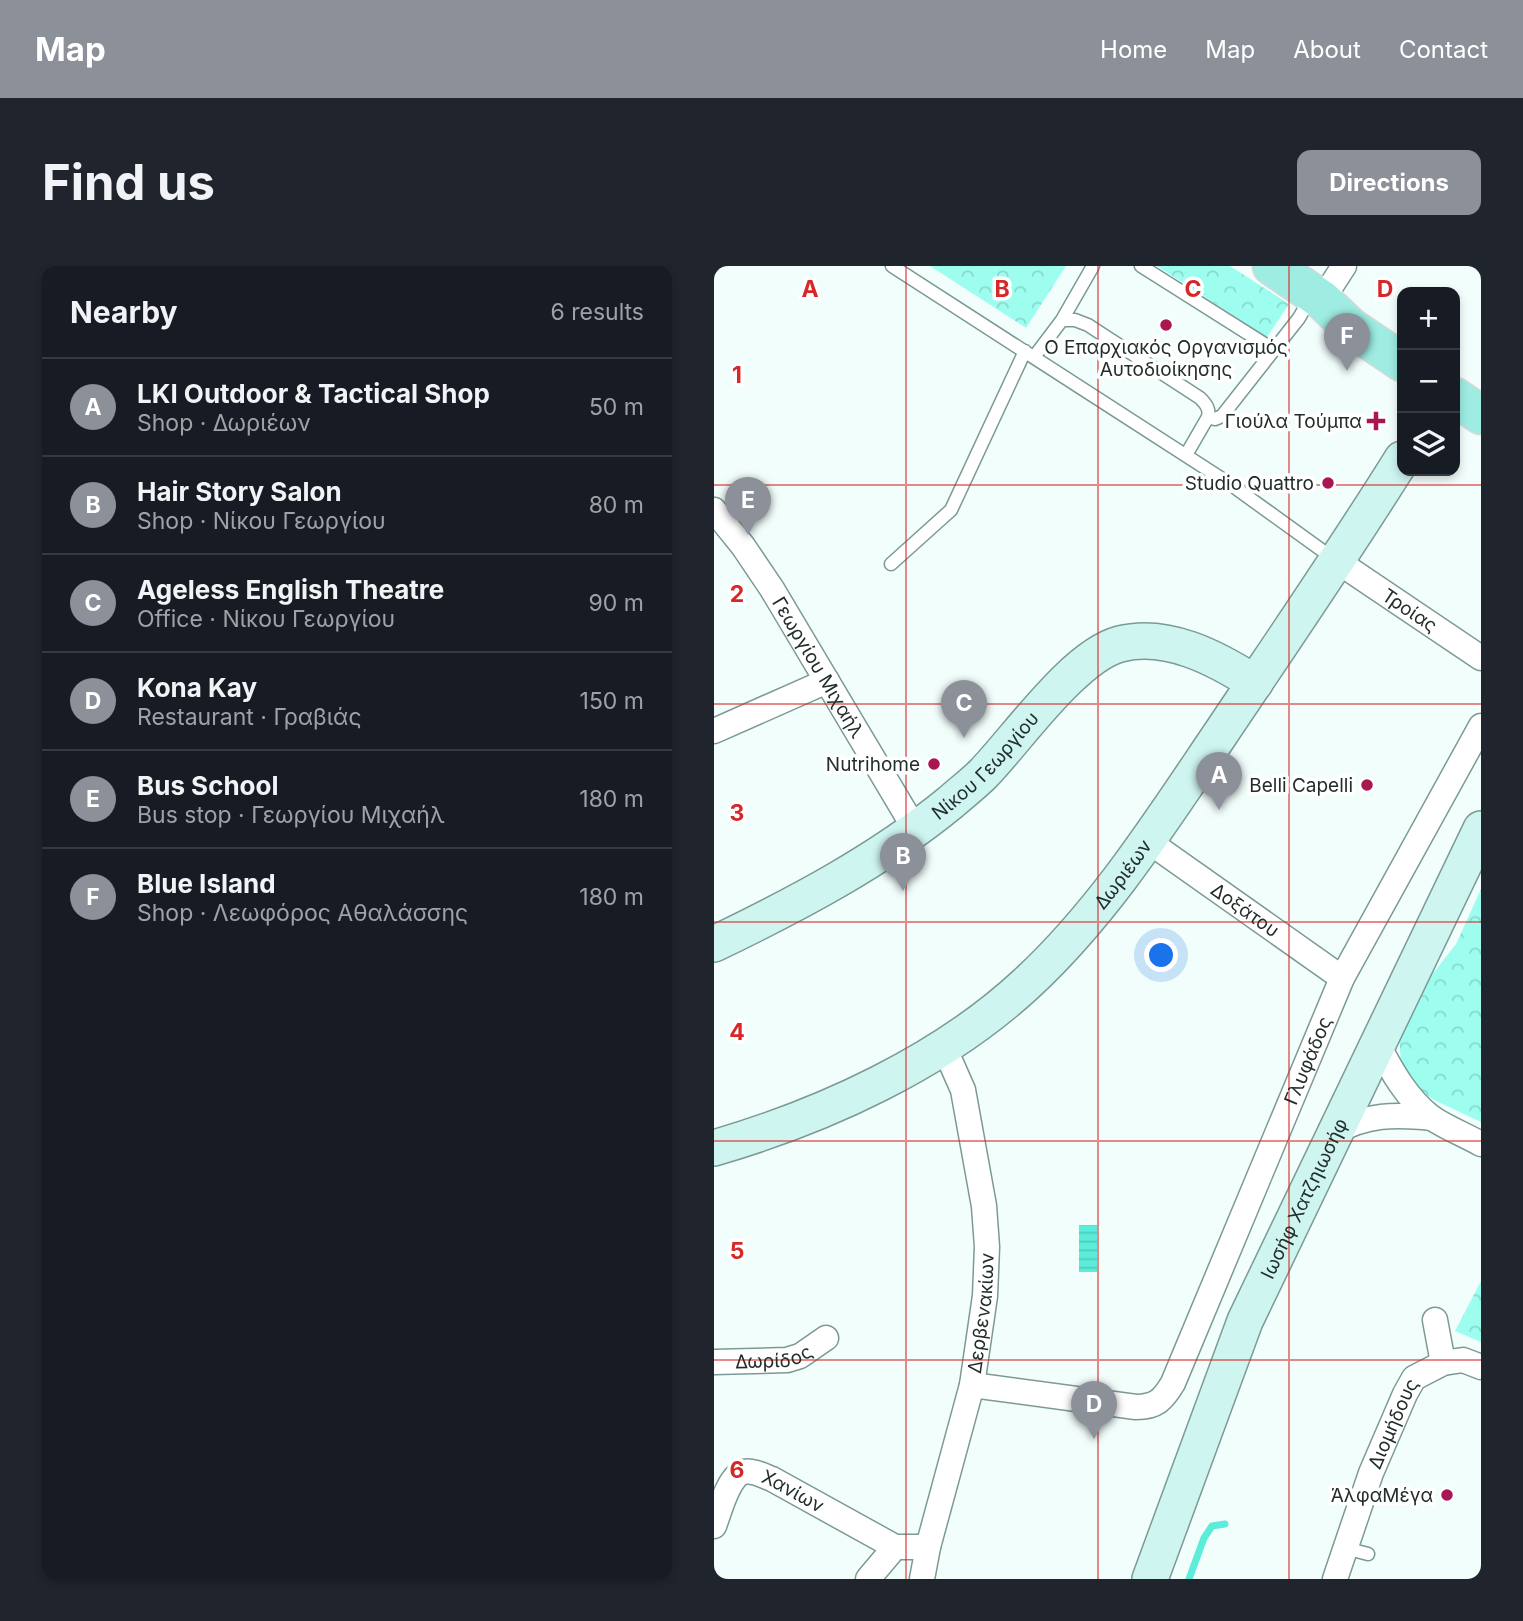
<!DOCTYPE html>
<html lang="en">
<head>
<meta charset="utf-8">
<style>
	body { margin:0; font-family:Inter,sans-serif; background:#20242c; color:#f1f3f6 }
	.controls { position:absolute; right:21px; top:21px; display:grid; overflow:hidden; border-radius:14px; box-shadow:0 4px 10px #0003 }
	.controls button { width:63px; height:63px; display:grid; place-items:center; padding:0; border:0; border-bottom:2px solid #363941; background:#171b24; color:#f1f3f6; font:35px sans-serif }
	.you { position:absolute; left:448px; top:690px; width:24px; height:24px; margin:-18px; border:5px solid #fff; border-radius:50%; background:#1a73e8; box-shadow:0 0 0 10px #1a73e833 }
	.badge { display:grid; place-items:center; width:46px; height:46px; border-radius:50%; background:#8c9099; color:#fff; font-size:23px; font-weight:700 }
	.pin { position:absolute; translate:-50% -58px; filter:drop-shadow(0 2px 4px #0008) }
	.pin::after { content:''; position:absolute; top:37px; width:24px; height:21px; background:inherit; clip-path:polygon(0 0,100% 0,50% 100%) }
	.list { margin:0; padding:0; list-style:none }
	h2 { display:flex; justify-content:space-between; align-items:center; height:91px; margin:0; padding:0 28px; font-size:30px }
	h2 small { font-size:23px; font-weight:400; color:#9ea1a6 }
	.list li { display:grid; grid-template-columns:46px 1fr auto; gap:21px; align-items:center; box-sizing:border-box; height:98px; padding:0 28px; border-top:2px solid #363941 }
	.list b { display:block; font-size:26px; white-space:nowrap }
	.list p { margin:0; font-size:23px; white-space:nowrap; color:#9ea1a6 }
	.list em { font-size:23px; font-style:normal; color:#9ea1a6 }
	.icon { flex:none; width:38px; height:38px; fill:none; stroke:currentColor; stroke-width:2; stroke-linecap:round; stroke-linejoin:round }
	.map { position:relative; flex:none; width:767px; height:1313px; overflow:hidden; border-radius:14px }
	header { display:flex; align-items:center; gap:42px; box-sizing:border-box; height:98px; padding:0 35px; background:#8c9099; color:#fff }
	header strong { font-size:33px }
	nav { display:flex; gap:38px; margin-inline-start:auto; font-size:24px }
	.intro { display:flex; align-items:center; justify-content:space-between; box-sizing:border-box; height:168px; padding:0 42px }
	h1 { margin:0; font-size:49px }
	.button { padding:18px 32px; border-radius:14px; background:#8c9099; color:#fff; font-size:24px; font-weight:700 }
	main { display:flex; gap:42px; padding:0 42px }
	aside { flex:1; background:#171b24; border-radius:14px; box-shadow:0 4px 10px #0003 }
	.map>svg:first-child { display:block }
	.park { fill:url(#park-crowns) }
	.water { fill:url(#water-rules) }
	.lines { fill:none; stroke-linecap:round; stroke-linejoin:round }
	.stream { stroke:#5cecda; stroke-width:7 }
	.lane-casing { stroke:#7c9a95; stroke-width:15 }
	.street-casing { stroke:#7c9a95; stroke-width:27 }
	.secondary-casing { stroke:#7c9a95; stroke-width:38 }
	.primary-casing { stroke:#d7d9d9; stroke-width:41 }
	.lane { stroke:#fff; stroke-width:12 }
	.street { stroke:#fff; stroke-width:24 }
	.secondary { stroke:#cff5f1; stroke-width:35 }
	.primary { stroke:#9eece2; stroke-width:38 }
	.grid { fill:none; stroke:#d62828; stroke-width:2; stroke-opacity:0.55 }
	.poi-dot { fill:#a81752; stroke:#fff; stroke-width:2.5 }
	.labels { text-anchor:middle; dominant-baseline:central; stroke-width:7; stroke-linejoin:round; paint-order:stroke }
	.poi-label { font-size:19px; fill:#222e2c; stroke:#fff; text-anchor:end }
	.street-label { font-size:19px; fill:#222e2c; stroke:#fff }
	.grid-label { font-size:23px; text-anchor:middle; font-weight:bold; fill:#d62828; stroke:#fff; stroke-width:7; stroke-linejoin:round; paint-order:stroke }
</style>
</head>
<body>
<header>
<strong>Map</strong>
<nav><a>Home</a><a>Map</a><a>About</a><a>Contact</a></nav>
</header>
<div class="intro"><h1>Find us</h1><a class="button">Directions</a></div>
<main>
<aside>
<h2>Nearby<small>6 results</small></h2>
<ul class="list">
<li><span class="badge">A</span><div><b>LKI Outdoor &amp; Tactical Shop</b><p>Shop · Δωριέων</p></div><em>50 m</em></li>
<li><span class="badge">B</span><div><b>Hair Story Salon</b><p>Shop · Νίκου Γεωργίου</p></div><em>80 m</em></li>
<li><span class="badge">C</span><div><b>Ageless English Theatre</b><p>Office · Νίκου Γεωργίου</p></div><em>90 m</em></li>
<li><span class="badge">D</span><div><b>Kona Kay</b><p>Restaurant · Γραβιάς</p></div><em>150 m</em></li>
<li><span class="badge">E</span><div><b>Bus School</b><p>Bus stop · Γεωργίου Μιχαήλ</p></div><em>180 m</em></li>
<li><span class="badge">F</span><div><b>Blue Island</b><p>Shop · Λεωφόρος Αθαλάσσης</p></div><em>180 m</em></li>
</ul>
</aside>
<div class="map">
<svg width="767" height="1313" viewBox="0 0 767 1313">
	<defs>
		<pattern id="park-crowns" width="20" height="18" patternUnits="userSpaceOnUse" patternTransform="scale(1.75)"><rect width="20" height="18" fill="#9dfdef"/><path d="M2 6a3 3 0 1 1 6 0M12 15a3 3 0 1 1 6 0" fill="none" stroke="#87d9cd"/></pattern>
		<pattern id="water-rules" width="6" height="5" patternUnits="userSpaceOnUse" patternTransform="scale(1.75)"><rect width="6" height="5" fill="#5cecda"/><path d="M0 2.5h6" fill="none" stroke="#50cbbb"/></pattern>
	</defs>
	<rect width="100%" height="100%" fill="#f2fefc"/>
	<path class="park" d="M216 0H352L312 62Z
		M443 0H516L575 38 553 71Z
		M767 623V856L720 834 700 820 687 800 685 765 705 725 742 678Z
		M767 1015V1076L741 1065Z"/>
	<path class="water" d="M365 959H383V1006H365Z"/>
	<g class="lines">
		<path class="stream" d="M475 1313 490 1272 498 1260 511 1258"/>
		<defs>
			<path id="lane" d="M178 0 516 218 620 293
				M427 0 560 84
				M348 54 379 0
				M320 91 348 54H361L374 59 486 132C492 138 496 143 494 151L472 189
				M494 151 501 153 508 150 585 52 597 31
				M177 298 237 244 311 85
				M631 1282 654 1288"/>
			<g id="street">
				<path d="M608 34 630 0"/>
				<path id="s1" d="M0 244 29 280 58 323 201 563"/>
				<path id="s2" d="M623 295 767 392"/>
				<path d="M0 465 113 415"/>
				<path id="s3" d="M434 575 628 712"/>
				<path d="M663 777C677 804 693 833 718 852 733 862 751 869 767 878"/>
				<path d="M620 867C651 848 682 848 718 852"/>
				<path d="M721 1054 729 1097"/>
				<path id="s4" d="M0 1096 73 1094 86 1090 112 1072"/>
				<path id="s5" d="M258 1119 422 1141C442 1141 449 1134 459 1117L628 712 767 460"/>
				<path id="s6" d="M0 1260C5 1247 15 1208 30 1206 39 1204 50 1210 58 1213L181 1281H214"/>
				<path d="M154 1313 181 1281"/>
				<path id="s7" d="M208 1313 214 1281 258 1119 271 1030 273 981 270 940 249 824 230 781"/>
				<path id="s8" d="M621 1313 657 1207 691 1128 700 1112 729 1097 749 1094 767 1101"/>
			</g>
			<g id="secondary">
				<path id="s9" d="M0 678C83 638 165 595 237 536 247 527 259 518 269 508 303 473 360 390 406 378 453 366 502 392 541 417"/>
				<path id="s10" d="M0 882C110 850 228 796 312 718 390 646 448 554 507 467 568 376 630 286 688 193"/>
				<path id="s11" d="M436 1313 531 1055 767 563"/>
			</g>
			<path id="primary" d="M558 0 608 34 636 61 688 96
				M741 131 767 149"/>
		</defs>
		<use href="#lane" class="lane-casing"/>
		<use href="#street" class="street-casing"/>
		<use href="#secondary" class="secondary-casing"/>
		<use href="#primary" class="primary-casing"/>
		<use href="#lane" class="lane"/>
		<use href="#street" class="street"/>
		<use href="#secondary" class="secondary"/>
		<use href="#primary" class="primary"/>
	</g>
	<path class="grid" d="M192 0V1313M384 0V1313M575 0V1313M0 219H767M0 438H767M0 656H767M0 875H767M0 1094H767"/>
	<g class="poi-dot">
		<circle cx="452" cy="59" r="7"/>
		<path d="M658.5 144.5h7v7h7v7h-7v7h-7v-7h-7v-7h7z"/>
		<circle cx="614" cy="217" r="7"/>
		<circle cx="220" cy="498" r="7"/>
		<circle cx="653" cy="519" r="7"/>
		<circle cx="733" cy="1229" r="7"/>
	</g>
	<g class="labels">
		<g class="poi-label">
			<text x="452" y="81" text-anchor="middle">Ο Επαρχιακός Οργανισμός<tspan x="452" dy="22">Αυτοδιοίκησης</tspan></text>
			<text x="648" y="155">Γιούλα Τούμπα</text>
			<text x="600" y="217">Studio Quattro</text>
			<text x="206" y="498">Nutrihome</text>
			<text x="639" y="519">Belli Capelli</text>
			<text x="719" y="1229">ΆλφαΜέγα</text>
		</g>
		<g class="street-label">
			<text stroke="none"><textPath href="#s2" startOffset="88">Τροίας</textPath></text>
			<text stroke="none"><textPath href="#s1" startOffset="189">Γεωργίου Μιχαήλ</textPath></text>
			<text stroke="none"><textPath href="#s9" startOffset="327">Νίκου Γεωργίου</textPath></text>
			<text stroke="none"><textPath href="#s10" startOffset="502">Δωριέων</textPath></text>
			<text stroke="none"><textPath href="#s3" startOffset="119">Δοξάτου</textPath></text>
			<text stroke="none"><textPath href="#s5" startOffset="562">Γλυφάδος</textPath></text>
			<text stroke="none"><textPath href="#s11" startOffset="411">Ιωσήφ Χατζηιωσήφ</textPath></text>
			<text stroke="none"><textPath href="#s7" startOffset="273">Δερβενακίων</textPath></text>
			<text stroke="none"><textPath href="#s4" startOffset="60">Δωρίδος</textPath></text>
			<text stroke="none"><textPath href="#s8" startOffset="166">Διομήδους</textPath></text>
			<text stroke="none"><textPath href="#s6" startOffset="117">Χανίων</textPath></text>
		</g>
	</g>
	<g class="grid-label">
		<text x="96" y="31">A</text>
		<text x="288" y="31">B</text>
		<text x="479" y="31">C</text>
		<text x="671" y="31">D</text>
		<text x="23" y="117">1</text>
		<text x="23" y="336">2</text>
		<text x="23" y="555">3</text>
		<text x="23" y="774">4</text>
		<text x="23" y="993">5</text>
		<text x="23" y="1212">6</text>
	</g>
</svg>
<div class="controls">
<button>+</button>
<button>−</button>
<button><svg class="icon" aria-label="layers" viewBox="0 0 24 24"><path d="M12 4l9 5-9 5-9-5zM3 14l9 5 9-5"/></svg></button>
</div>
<div class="you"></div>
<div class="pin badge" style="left:505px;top:544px">A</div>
<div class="pin badge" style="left:189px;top:625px">B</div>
<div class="pin badge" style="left:250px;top:472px">C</div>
<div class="pin badge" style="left:380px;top:1173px">D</div>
<div class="pin badge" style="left:34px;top:269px">E</div>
<div class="pin badge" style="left:633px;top:105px">F</div>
</div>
</main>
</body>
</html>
